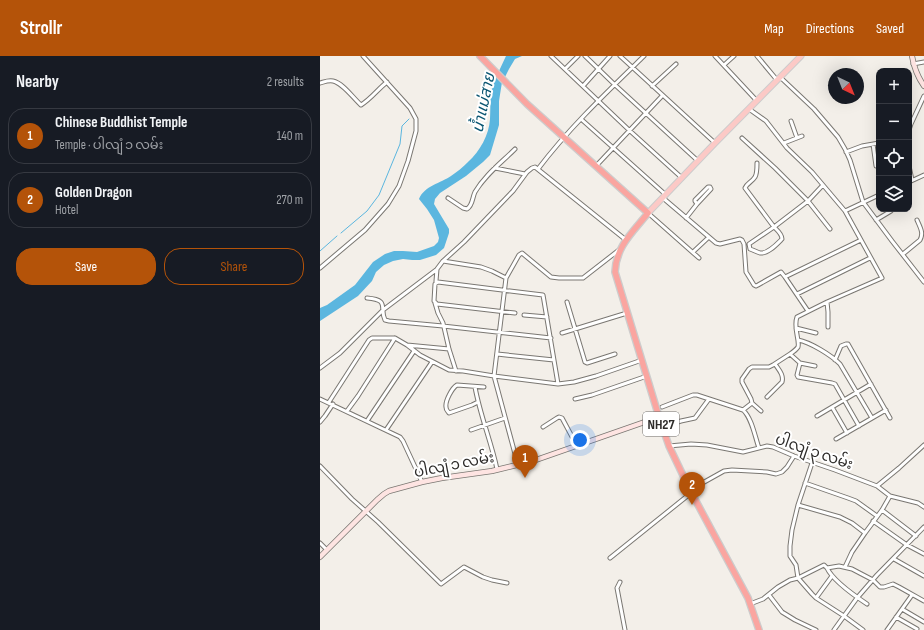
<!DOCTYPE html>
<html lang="en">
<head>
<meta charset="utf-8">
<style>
	body { margin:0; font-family:"Sofia Sans Condensed","Noto Sans Myanmar","Noto Sans Thai",sans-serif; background:#20242c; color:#f1f3f6 }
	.controls { position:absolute; right:12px; top:12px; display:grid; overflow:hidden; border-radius:8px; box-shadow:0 4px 16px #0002 }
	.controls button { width:36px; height:36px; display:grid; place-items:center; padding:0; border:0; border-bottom:1px solid #363941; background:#171b24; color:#f1f3f6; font:20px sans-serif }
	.compass { position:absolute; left:508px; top:12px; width:36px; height:36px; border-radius:50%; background:#171b24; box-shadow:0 4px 16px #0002; rotate:137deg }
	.you { position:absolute; left:260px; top:384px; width:14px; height:14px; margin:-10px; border:3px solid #fff; border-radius:50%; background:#1a73e8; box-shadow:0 0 0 6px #1a73e833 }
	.badge { display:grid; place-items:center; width:26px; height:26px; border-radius:50%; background:#b45309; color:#fff; font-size:13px; font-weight:700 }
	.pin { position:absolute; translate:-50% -33px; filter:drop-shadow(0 1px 2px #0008) }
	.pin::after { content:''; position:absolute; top:21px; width:14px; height:12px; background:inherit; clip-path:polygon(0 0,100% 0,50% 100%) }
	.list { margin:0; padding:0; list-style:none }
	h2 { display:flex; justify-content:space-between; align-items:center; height:52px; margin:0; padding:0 16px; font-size:17px }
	h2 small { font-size:13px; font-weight:400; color:#9ea1a6 }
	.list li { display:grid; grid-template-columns:26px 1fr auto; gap:12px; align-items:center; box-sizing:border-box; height:56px; margin:0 8px 8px; padding:0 8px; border:1px solid #363941; border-radius:16px }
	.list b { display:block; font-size:15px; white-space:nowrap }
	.list p { margin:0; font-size:13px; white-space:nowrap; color:#9ea1a6 }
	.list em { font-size:13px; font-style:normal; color:#9ea1a6 }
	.actions { display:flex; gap:8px; padding:12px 16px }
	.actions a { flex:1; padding:9px 0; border:1px solid #b45309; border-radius:16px; text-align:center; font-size:14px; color:#b45309 }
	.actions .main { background:#b45309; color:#fff }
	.icon { flex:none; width:22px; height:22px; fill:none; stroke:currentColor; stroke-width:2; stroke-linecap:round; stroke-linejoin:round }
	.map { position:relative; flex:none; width:604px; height:574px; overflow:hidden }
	header { display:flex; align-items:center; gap:24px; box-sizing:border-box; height:56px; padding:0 20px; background:#b45309; color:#fff }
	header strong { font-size:19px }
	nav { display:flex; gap:22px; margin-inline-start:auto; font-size:14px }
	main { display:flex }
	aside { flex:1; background:#171b24 }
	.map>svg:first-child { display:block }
	.water { fill:#5bb6df }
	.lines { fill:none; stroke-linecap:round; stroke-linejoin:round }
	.stream { stroke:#5bb6df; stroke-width:1 }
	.street-casing { stroke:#7a7772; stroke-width:5 }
	.secondary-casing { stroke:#7a7772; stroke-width:6 }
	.primary-casing { stroke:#cdcccc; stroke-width:7 }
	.highway-casing { stroke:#cdcccc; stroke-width:8 }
	.street { stroke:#fff; stroke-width:3 }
	.secondary { stroke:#fee4e2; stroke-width:4.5 }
	.primary { stroke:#fcc9c6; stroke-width:5 }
	.highway { stroke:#faa5a0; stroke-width:5.5 }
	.labels { text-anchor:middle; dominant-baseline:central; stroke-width:4; stroke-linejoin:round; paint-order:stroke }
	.shield { fill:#fff; stroke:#6c6b69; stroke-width:1 }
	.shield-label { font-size:14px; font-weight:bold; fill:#2d2b29 }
	.street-label { font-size:15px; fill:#2d2b29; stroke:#fff }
	.water-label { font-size:16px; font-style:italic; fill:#0b5672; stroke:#fff }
</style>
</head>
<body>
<header>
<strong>Strollr</strong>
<nav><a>Map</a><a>Directions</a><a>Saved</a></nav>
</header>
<main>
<aside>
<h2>Nearby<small>2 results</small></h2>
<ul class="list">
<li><span class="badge">1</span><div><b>Chinese Buddhist Temple</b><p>Temple · ပါလျံ ၁ လမ်း</p></div><em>140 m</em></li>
<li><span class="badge">2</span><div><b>Golden Dragon</b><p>Hotel</p></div><em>270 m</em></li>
</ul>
<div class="actions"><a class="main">Save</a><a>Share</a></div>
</aside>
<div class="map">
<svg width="604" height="574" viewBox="0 0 604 574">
	<rect width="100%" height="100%" fill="#f3efe9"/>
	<path class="water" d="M186 0H202L195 3 189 13 185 21 179 15Z
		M176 20 182 26 179 45V69L170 99 163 106 146 120 120 137 115 143 114 148 129 173V177L124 192 116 199 100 204H92L83 203 73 205 64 209 56 216 52 225 38 240 0 265V252L7 249 35 229 53 206 65 198 74 195H83L97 196 114 190 118 186 119 182 114 164 107 153 99 143C104 130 121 127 131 120 137 116 143 111 148 106 160 95 169 79 170 63 171 46 169 36 176 20Z"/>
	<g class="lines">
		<path class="stream" d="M21 177 47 155 59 139 80 88 82 70 89 63
			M0 195 17 180"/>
		<defs>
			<path id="street" d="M231 0 309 74 362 122
				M265 0 294 28 378 105
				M300 0 395 87
				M395 0 437 45
				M437 0 457 24
				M593 8 604 6
				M404 9 414 0
				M245 13 258 0
				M460 21 494 53 518 81 525 93 530 104 543 146 572 185 604 226
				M0 27C4 26 8 24 13 25 23 27 33 42 41 49 51 43 58 33 67 26
				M263 30 290 0
				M332 30 356 8
				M429 53 446 65 467 92 492 116 525 155 562 222 507 246 477 261C473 271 480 285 478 291 476 294 473 296 470 298L480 307 495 310
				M261 63 346 139
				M471 65 477 82
				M589 74 591 68 604 40
				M422 82 455 112 488 145 510 173
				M464 87 482 80
				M553 88 556 110
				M526 96 542 90 559 87
				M437 107C437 112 437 118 435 121 432 126 427 127 425 132L454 171C457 174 462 178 462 183 457 188 448 198 440 197 437 196 433 194 430 193L429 188 454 171 488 145 503 129
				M276 110 342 40
				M589 110 592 124
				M175 112 205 118
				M218 113C249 72 287 36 324 0
				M589 126 604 119
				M128 142 143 152 147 153C153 149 152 142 155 136 165 119 181 107 195 93
				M343 142 396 187 400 188 420 183 422 184 424 188 426 216 434 229 436 230 438 229 461 216 465 221 488 255
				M525 155 559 139
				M328 157 379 202
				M366 162 377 148 391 133 390 131H388L375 144V145L377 148
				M556 164 571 155
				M373 196 389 181
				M583 198 600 184C604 177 600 171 597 164
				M123 205 161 211 172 215 186 222
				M0 212 45 174 68 148 79 130 88 105 96 75V63L90 52 43 0
				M465 221 541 184
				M116 226V225L117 213 123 205 144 186 193 135 207 116 212 112 215 111 306 184
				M477 238 550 202
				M47 242C70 244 59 251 65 264L69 265 123 270 231 282
				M247 246 265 306 267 307 295 298
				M507 246 508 256V271
				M115 247 118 257 123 267 129 293 136 315
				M195 257 117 248 114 245 115 228 118 226 223 239 238 328
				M204 259 227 261
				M476 272 496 277
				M242 277 307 257
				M478 284C490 286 511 299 520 308L552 362
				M87 289 129 293
				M177 298 234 304
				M515 304 521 290 526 288H528L570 362
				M480 307 477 319 478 321 512 327 515 328 539 370
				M0 312 20 297 63 254 116 214
				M155 331C160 359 171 385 177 413
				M447 341 462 326C464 319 459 314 455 308
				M0 343 80 381 83 385 102 426
				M255 343 272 339 327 320
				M9 346 49 284 52 282H75L87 289 100 299 129 314 143 315 174 320 238 328 254 326 276 320 322 304
				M158 346 152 349 129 357C127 354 126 354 126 351 125 345 132 332 137 329L164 331
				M342 351 373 339H377L423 354C432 362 435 381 439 392
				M512 351 527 377
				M423 354 432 347
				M27 355 38 340 75 282
				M441 355 432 347 431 343 422 326V323L429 313 432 311H449L453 309 470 298
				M497 360 551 328
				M47 365 94 295
				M0 366 5 360 13 348
				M223 371 237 362 239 361 242 362 257 390
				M342 371 361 365 375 362 389 343
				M66 374 112 306
				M151 374 185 362
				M516 383 566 354
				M349 390 371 388 387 389 423 396 447 390 453 391 474 400 515 414 557 430 570 440 598 447 604 451
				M492 407 478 449 472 474 470 490V500L476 509 478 522 492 538 496 542 524 560 543 574
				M198 409 174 320 186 222 199 199 202 197 231 221 239 222H263L299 194
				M0 410 32 443 58 466 121 528 144 511 163 521 172 524 187 527
				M485 427 528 442 536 445 557 460
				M557 430 579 412 604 389
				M370 434 404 415 412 414 447 416 456 418 462 416 467 411 474 400
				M478 449 520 461 532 467 545 477
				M562 454 596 480
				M553 465 587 489 604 498
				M0 487 7 494
				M290 502 371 437
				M574 503 604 520
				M525 511 532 496 545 477 562 454 570 440
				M507 512C513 525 535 540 547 548
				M300 526 297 532 305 574
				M449 539 462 556 475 564 496 574
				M496 542 512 520
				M430 548 443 543 458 531 470 524 478 522 504 509 507 512 519 510 532 513 553 524 560 531H564L573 528 579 531 604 545
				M582 553 604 566
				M576 561 597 573
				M514 574 537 542 557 519 604 471
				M567 574 592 539"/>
			<path id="secondary" d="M592 0C594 12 597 20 604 30
				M0 501 57 444 64 438 69 435 102 426 122 422 172 415 213 405 339 361"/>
			<path id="primary" d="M328 157 395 87 481 0"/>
			<path id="highway" d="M160 0 207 48 328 157C313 176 296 190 295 216L339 361 349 390 370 434 428 542 439 574"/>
		</defs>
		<use href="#street" class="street-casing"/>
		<use href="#secondary" class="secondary-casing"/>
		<use href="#primary" class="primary-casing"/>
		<use href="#highway" class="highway-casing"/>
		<use href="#street" class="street"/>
		<use href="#secondary" class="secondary"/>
		<use href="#primary" class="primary"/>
		<use href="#highway" class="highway"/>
	</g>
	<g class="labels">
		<rect class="shield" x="323" y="356" width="36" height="24" rx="3"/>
		<g class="shield-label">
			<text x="341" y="368">NH27</text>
		</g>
		<g class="street-label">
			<text transform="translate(494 396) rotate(19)">ပါလျံ ၃ လမ်း</text>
			<text transform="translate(134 409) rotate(-11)">ပါလျံ ၁ လမ်း</text>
		</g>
		<g class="water-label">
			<text transform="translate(164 47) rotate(-78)">น้ำแม่สาย</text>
		</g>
	</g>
</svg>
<div class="controls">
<button>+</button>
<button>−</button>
<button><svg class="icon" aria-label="locate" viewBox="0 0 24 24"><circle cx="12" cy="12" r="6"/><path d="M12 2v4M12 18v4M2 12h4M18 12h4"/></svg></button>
<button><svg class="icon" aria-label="layers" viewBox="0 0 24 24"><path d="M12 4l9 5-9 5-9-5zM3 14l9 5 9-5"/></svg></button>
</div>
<svg class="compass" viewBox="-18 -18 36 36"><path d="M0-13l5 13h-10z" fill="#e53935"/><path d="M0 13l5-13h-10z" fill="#9ea1a6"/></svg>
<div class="you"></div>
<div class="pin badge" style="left:205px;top:422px">1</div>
<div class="pin badge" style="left:372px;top:449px">2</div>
</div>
</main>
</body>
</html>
